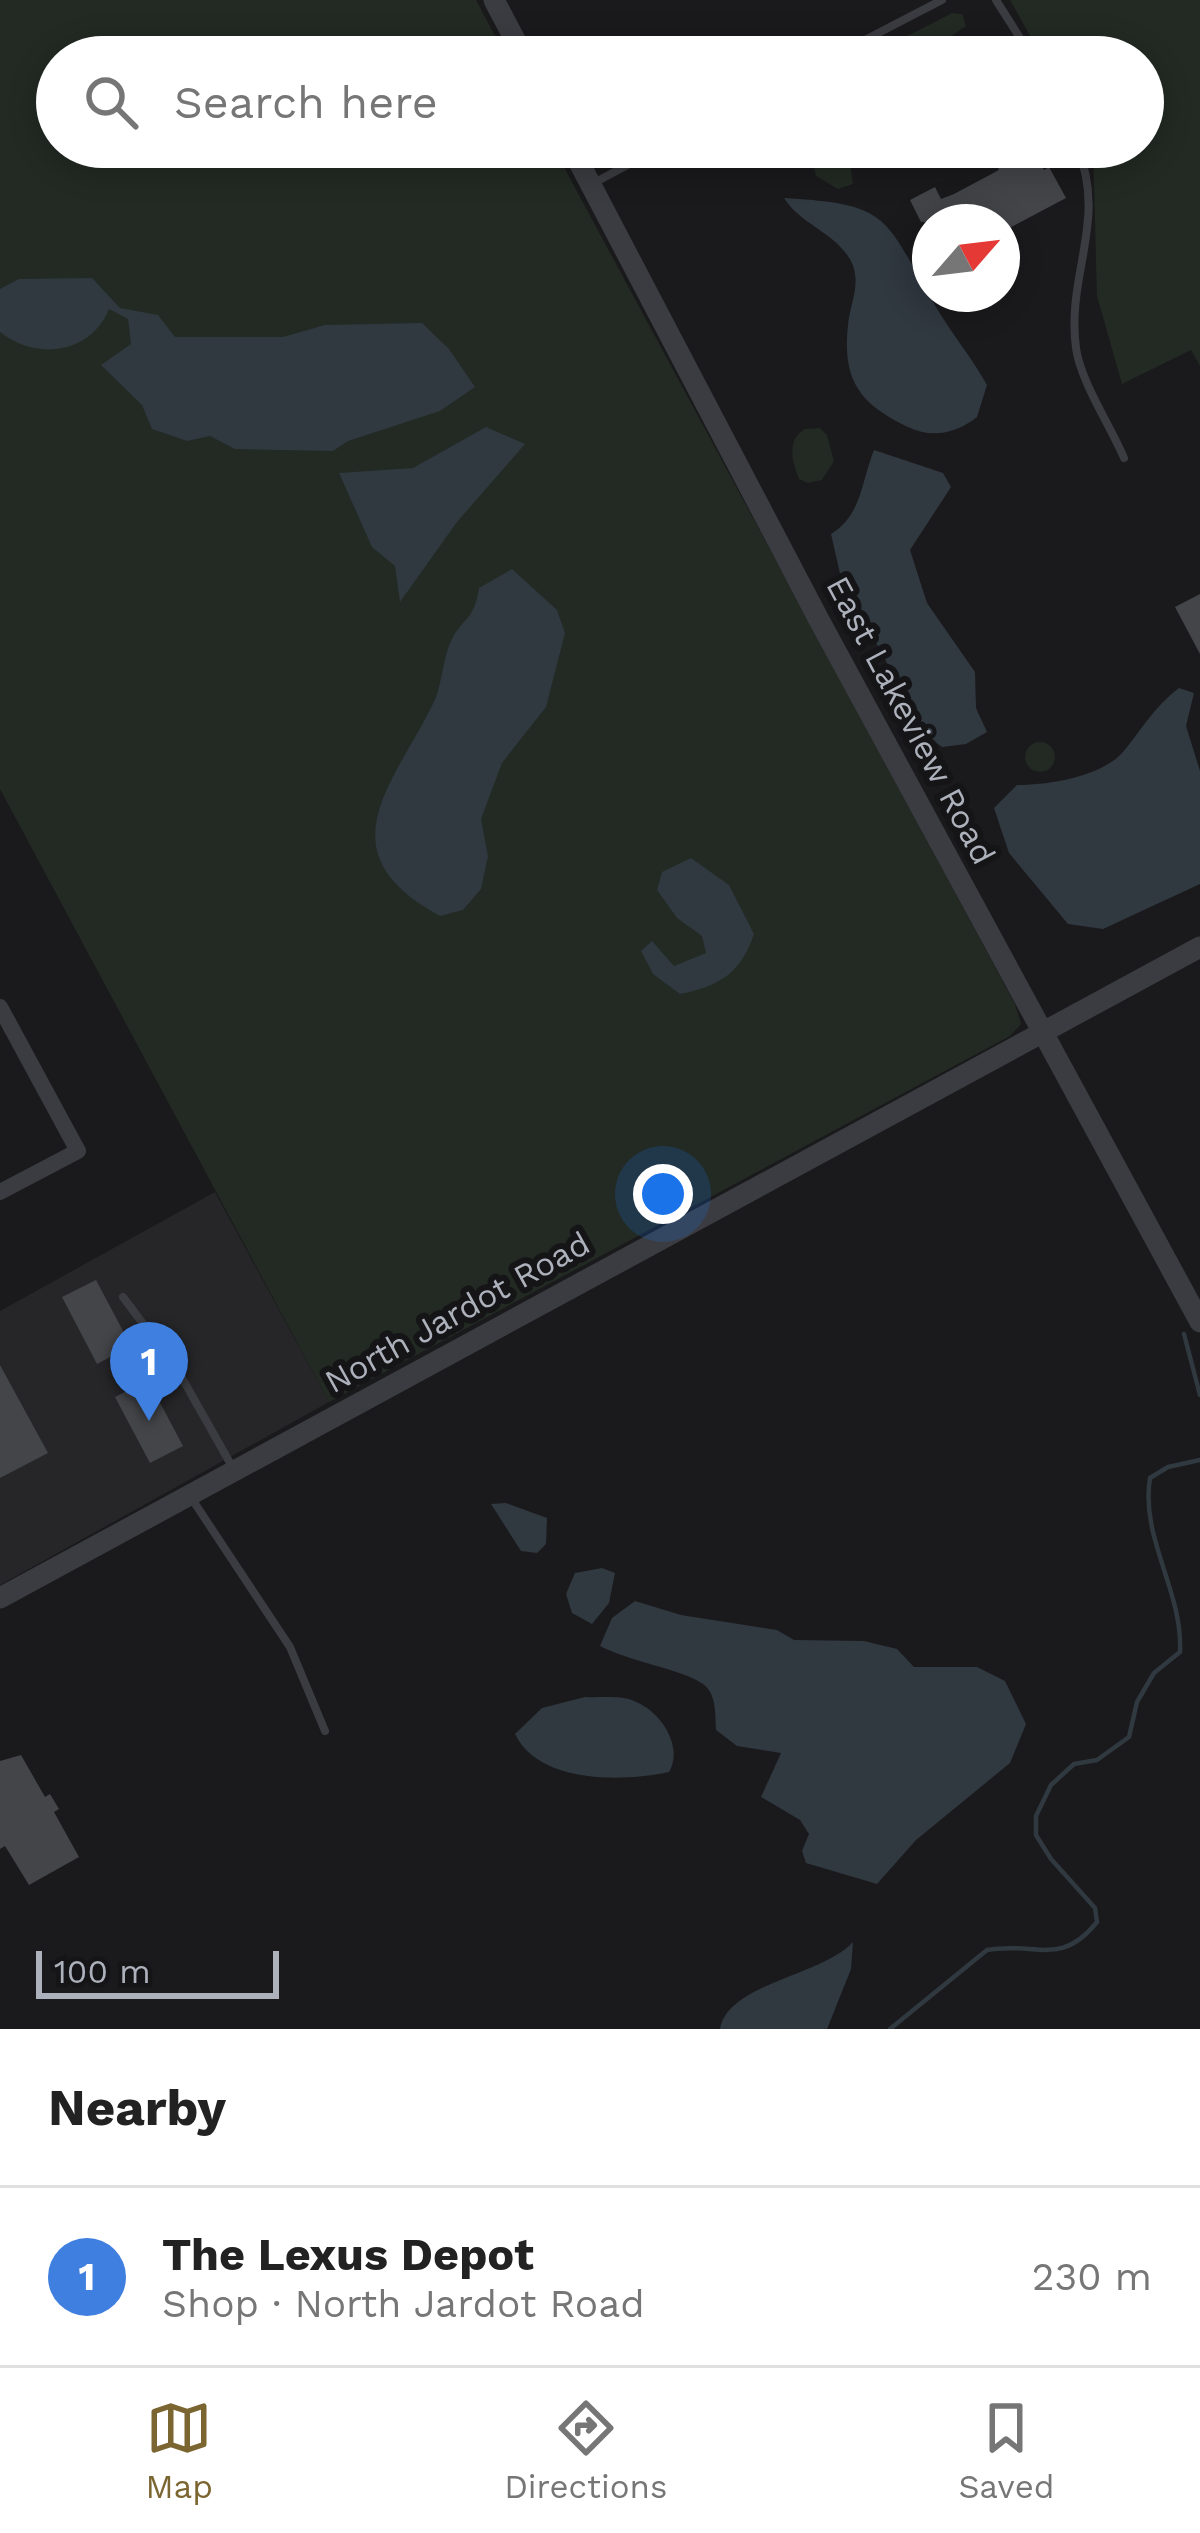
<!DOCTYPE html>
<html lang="en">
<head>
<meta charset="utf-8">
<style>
	body { margin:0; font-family:"Work Sans",sans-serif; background:#f2f2f2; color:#222 }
	.compass { position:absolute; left:912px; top:204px; width:108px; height:108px; border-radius:50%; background:#fff; box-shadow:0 6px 30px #0003; rotate:62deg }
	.scale { position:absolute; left:36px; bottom:30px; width:243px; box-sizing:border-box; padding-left:12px; border:6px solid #adb1bb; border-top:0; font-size:33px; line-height:42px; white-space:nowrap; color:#adb1bb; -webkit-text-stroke:9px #151517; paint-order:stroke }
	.you { position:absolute; left:663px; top:1194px; width:42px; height:42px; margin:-30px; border:9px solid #fff; border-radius:50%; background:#1a73e8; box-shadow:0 0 0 18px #1a73e833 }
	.badge { display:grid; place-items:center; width:78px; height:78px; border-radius:50%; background:#7b6632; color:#fff; font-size:39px; font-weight:700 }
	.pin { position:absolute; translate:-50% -99px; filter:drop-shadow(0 3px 6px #0008) }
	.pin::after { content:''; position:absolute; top:63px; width:42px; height:36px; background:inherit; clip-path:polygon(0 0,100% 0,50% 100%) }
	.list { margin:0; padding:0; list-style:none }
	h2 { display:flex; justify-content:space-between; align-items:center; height:156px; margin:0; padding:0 48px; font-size:51px }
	h2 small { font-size:39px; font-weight:400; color:#767676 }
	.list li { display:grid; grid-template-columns:78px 1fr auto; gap:36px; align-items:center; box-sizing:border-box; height:180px; padding:0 48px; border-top:3px solid #e0e0e0 }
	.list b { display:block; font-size:45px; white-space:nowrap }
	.list p { margin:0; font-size:39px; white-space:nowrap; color:#767676 }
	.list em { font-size:39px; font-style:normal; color:#767676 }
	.icon { flex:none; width:66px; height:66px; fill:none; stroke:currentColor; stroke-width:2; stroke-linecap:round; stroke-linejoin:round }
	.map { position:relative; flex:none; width:1200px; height:2029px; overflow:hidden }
	.search { position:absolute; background:#fff; box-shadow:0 6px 30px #0003; left:36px; right:36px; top:36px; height:132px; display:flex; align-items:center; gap:30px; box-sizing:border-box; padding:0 42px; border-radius:66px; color:#767676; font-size:45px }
	.sheet { height:336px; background:#fff }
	nav { display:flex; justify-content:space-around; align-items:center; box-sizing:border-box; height:168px; border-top:3px solid #e0e0e0; background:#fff; font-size:33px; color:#767676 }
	nav a { display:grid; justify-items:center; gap:6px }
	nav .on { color:#7b6632 }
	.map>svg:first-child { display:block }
	.built { fill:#262629 }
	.green { fill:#222a23 }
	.water { fill:#303840 }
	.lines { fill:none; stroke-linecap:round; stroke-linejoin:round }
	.stream { stroke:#303840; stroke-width:4.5 }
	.building { fill:#444549 }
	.service { stroke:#3b3c41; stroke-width:8 }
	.minor { stroke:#3b3c41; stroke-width:16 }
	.tertiary { stroke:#3b3c41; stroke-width:21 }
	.labels { text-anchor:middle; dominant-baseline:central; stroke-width:12; stroke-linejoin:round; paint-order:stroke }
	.street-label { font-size:33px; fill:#adb1bb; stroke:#151517 }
</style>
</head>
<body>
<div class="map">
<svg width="1200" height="2029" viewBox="0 0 1200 2029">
	<rect width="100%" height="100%" fill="#1a1a1c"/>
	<path class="built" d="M215 1192 329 1402 0 1585V1311Z"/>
	<path class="green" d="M0 0H476L506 57H57V147H553L1015 1004 1021 1024 1010 1036 329 1402 0 789Z
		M1010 0H1200V366L1191 350 1122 384 1097 296 1093 147H1143V57H1042Z
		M952 13 962 14 966 26C942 44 913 57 884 57L892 44Z
		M809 147H848L853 184 838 189 816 176Z
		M820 428 827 435 834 461 822 480 808 483 799 479C792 461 786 440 805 429Z
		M1025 757a15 15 0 1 1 30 0a15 15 0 1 1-30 0Z"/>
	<path class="water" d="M784 198C894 204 884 219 936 307 952 334 972 358 987 385L977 417C957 433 932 439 908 427 860 404 842 381 848 325 850 303 862 283 851 261 835 232 801 225 784 198Z
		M92 278 120 308 158 315 175 337H283L325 325 422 323 449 349 475 387 440 411 348 441 333 451 235 449 210 436 187 441 152 429 142 405 101 365 131 344 128 319 109 309C91 354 36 361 0 332V289L19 279Z
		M486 427 525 444 457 522 400 602 395 566 372 547 339 473 413 468Z
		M874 450 943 473 951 487 910 550 927 603 975 672 976 708 987 732 966 744 942 747 926 735 841 578 831 534C862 515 861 482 874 450Z
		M512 569 557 610 565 633 546 707 502 763 481 819 488 856 481 889 463 910 440 916C324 853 391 787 432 706 442 687 442 663 450 643 461 618 474 622 479 588Z
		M1179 688 1194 693 1186 726 1200 771V884L1103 929 1068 924 1009 853 994 808 1017 785C1048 785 1101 777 1123 752 1142 729 1154 707 1179 688Z
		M691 858 729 885 754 934C741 973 720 986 680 994L653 974 641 951 652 941 674 966 706 953 702 936 677 918 657 890 662 872Z
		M506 1503 547 1518 546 1544 537 1553 521 1551 491 1504Z
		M602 1568 615 1573 609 1603 592 1624 572 1613 566 1594 575 1573Z
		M635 1601 681 1615 777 1630 794 1640 864 1641 897 1649 914 1667H977L1005 1681 1026 1724 1010 1763 916 1840 877 1884 806 1863 802 1851 809 1834 800 1820 761 1797 781 1753 737 1746 716 1730C715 1715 717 1694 703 1684 684 1670 628 1661 600 1646L612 1618Z
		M585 1697C600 1698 621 1695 634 1701 661 1711 684 1747 669 1772 623 1782 539 1784 515 1734L542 1708Z
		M853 1942 851 1969 827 2029H720C728 1983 822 1976 853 1942Z"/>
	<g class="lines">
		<path class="stream" d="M1184 1334 1200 1395
			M890 2029 987 1950C1036 1941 1060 1968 1097 1922L1095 1908 1051 1859 1036 1835V1816L1051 1785 1074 1764 1097 1760 1129 1737 1137 1702 1154 1673 1180 1652C1183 1591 1140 1538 1150 1478L1168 1467 1200 1460"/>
	</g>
	<path class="building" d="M1026 147H1032L1044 170 1049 167 1066 198 1002 232V222H921L910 200 935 187 941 199 954 194 999 170 996 163Z
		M1200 594V654L1175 607Z
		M96 1280 131 1346 97 1364 62 1297Z
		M0 1365 48 1453 0 1478Z
		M148 1380 183 1446 150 1463 115 1397Z
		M21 1755 45 1797 50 1794 59 1809 54 1812 79 1857 29 1885 5 1846 0 1849V1761Z"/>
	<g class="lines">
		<path class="service" d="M996 0 1032 57
			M832 57 942 0
			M928 147H939
			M1077 147C1108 220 1066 275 1076 348 1080 380 1111 427 1124 458
			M592 184 661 147
			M123 1297 177 1369 234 1470
			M190 1496 290 1647 325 1731"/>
		<path class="minor" d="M0 1007 78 1151 0 1192"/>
		<path class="tertiary" d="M494 0 524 57
			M571 147 818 618 1200 1322
			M0 1598 1200 947"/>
	</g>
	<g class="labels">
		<g class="street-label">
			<text transform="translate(911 720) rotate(62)">East Lakeview Road</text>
			<text transform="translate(457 1312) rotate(-29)">North Jardot Road</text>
		</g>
	</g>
</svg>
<svg class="compass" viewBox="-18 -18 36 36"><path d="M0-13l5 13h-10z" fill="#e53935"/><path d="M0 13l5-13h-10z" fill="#767676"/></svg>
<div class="scale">100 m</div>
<div class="you"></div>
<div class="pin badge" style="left:149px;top:1421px;background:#3f7fe0">1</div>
<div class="search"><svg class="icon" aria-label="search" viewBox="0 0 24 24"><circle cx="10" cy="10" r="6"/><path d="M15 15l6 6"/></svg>Search here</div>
</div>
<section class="sheet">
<h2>Nearby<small></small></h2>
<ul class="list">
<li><span class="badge" style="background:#3f7fe0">1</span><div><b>The Lexus Depot</b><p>Shop · North Jardot Road</p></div><em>230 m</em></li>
</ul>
</section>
<nav>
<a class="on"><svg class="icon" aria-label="map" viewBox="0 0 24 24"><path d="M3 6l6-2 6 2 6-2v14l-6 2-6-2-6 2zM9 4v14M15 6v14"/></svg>Map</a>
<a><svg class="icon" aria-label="directions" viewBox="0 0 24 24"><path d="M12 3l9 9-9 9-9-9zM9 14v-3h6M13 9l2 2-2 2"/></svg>Directions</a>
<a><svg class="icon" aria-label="saved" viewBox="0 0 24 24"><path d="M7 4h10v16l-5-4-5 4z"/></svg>Saved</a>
</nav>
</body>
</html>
